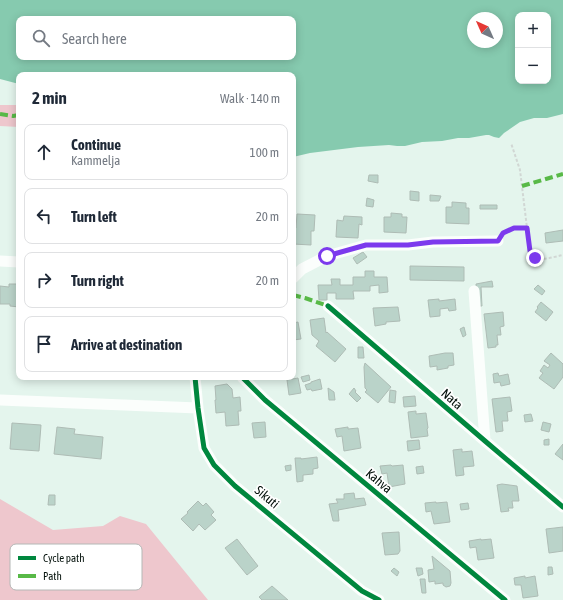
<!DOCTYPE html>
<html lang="en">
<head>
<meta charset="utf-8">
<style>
	body { margin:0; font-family:"Asap Condensed",sans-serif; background:#f2f2f3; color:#1f2937 }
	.controls { position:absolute; right:12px; top:12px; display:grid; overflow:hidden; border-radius:8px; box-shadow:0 2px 10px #0003 }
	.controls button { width:36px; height:36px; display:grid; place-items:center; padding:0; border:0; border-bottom:1px solid #e0e1e3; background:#fff; color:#1f2937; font:20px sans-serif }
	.compass { position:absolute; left:467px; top:12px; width:36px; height:36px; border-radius:50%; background:#fff; box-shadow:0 2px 10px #0003; rotate:315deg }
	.stop { position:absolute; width:12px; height:12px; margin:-9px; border:3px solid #7c3aed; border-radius:50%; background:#fff }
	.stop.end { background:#7c3aed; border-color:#fff; box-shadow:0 1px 4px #0008 }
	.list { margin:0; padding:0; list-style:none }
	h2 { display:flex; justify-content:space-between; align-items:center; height:52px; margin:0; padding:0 16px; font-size:17px }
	h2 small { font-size:13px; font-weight:400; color:#747a83 }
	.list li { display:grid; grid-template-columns:26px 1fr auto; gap:12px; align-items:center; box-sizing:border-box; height:56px; margin:0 8px 8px; padding:0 8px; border:1px solid #e0e1e3; border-radius:8px }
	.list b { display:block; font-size:15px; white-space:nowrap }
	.list p { margin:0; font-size:13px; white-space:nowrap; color:#747a83 }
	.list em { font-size:13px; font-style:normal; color:#747a83 }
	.icon { flex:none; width:22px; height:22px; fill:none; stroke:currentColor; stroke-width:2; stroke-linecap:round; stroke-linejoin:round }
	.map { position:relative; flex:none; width:563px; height:600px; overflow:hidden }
	.search { position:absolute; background:#fff; box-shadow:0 2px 10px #0003; left:16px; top:16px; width:280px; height:44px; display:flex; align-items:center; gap:10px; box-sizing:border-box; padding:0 14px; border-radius:8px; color:#747a83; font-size:15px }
	.panel { position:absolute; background:#fff; box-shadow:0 2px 10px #0003; left:16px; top:72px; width:280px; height:308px; border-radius:8px }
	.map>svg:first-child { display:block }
	.forest { fill:#eec7cd }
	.water { fill:#86caaf; fill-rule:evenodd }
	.building { fill:#bad3c9; stroke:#aebcb5 }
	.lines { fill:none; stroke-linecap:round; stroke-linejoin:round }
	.path { stroke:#d1d7d4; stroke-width:2; stroke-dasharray:3 2; stroke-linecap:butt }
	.street { stroke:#fbfefc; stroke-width:11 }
	.quiet { stroke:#58b947; stroke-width:4; stroke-dasharray:8 4; stroke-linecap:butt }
	.cycleway-casing { stroke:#fff; stroke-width:8 }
	.cycleway { stroke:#00873e; stroke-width:5 }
	.route { stroke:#7c3aed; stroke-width:5 }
	.labels { text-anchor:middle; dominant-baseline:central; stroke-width:3.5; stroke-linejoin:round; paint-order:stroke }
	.street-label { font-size:13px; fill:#04110b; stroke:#fff }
	.key { fill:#fff; stroke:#b4b8b6; stroke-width:1 }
	.key-label { font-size:11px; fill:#04110b }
</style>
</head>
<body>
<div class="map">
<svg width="563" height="600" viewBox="0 0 563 600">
	<rect width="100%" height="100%" fill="#e4f5ed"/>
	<path class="forest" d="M0 105H19V127L0 126Z
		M0 499 53 530 103 526 120 516 146 524 208 600H0Z"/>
	<path class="water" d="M0 0H563V114L547 118H534L520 122 504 133 499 138 494 137 489 135H486L469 138H458L442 141 422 142 405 146H397L389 145 358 147 310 153 293 157V75H19V84L0 79ZM518 15H548V81H518ZM473 18H497V42H473ZM19 19H293V57H19Z"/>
	<path class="building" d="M369 175H378V183L368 181Z
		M410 191 419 192V201L410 200Z
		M430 195 441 196 439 201H430Z
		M367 198 374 200 373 207 366 206Z
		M452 202 466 203V208H469V224L446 223V207H452Z
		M480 205H497V209H480Z
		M391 213 402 214V217H407L406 233 384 232V217H391Z
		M297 214 315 215 314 231H311V245L293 244V227L296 228Z
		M344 216 362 217V225L359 224 358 238 336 237 337 220 343 221Z
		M563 230V241L546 243 545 233Z
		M363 252 367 257 357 264 353 258Z
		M410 266 464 267V281L410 280Z
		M365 271H374V277H387L388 292 379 293V285L370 286V291H353L354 299H336V293H327V300H319L318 285H332L331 279H340V285H353V277H365Z
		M492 281 493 287H481L482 306H477L476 284Z
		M17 282H19V307L10 306V304H0V286L9 287V284H17Z
		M538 285 545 291 542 295 534 289Z
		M439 299V301L455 299 456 310 449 311 448 308 440 309V316L430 317 428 300Z
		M541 302 553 312 546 321 535 312 538 308 537 307Z
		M398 307 400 321 386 322V324L375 326 373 308Z
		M503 312 504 326 500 327 501 335H497L498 345H496V347L488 348 484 314Z
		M324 318 326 333 327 332 346 349 335 362 316 346 319 341 312 335 310 320Z
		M298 322 301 339 293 340V323Z
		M464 327 466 335 463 337 460 329Z
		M358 347H363L364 358H358Z
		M445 353H453L454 365 448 366V368L437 370V366L430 367 429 356Z
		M551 353 563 364V377L554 389 539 378 543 373 540 371 544 365 548 368 550 365 544 361Z
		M365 363 391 387 378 403 365 392 367 390 365 388 364 367Z
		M498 373 499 376 508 374 510 384 501 386 500 382 494 383 493 374Z
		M309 375 310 380 303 382 301 377Z
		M298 378 301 393 289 395 287 380Z
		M320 379 322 389 312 391 311 389 307 390 305 385 311 383V382Z
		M227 384 232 389 233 398 240 397 241 411H238L239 425 226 426 225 412 216 413 215 400H216L215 386Z
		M328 388 334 392 335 400H329Z
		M354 388 356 391 355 392 361 398 357 402 349 394Z
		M390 390 396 391 395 403 389 402Z
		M415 396 416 406 404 407 403 397Z
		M510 397 512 411 507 412 508 421H502L503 431 496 432 492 399Z
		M416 411V414L426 413 428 428 427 429 428 436 411 438 408 412Z
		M531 414 533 421 525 422 524 415Z
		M265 422 266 437 254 438 252 423Z
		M543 422 551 424 549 432 541 430Z
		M12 423 41 425 39 451 10 449Z
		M57 427 75 429 74 434 103 437 101 459 54 454Z
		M348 427V429L358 428 361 448 344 451 342 436 337 437 335 429Z
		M549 439V445H544V440Z
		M419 440 420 449 408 451 407 441Z
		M563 444V460L555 454Z
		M462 449V452L472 451 474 466 463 467 464 475 456 476 453 450Z
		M317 457 318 468 313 469V474L303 475V481L297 482 295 458H301V459Z
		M291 465V470L286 471 285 466Z
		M391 465 392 466 403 465 405 484 389 487 387 473 382 474 380 466Z
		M423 466 424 473 417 474 416 467Z
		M502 484 517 486 519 501H512L513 508H508L509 511 501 512 497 485Z
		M354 493 355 499 364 498 366 505 338 510 339 521H333L329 504 338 503 336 499H344V494Z
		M49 495H55V505H48Z
		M198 501 203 506 206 503 214 512 211 515 216 520 205 530 199 524 193 531 181 519 188 513 187 512Z
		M436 502V503L447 502 450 522 434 524 431 511 426 512 425 503Z
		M468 503 469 509 461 510 460 504Z
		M563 527V551L549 553 546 529Z
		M399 532 400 551 398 554 385 555 382 533Z
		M237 539 258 566 247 575 225 548Z
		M481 539V540L491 539 494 558 478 560 476 547 470 548 469 541Z
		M432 556 450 571 451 583 450 586 446 587 443 585V583L435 584V581L429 582 428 570 434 569Z
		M548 567H552L553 574 548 575Z
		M394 568 399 572 397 576 391 571Z
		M416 568H422L423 574 418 576Z
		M525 576V578L535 576 538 596 523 598 521 585H515L514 578Z
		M420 579H425L426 593H422Z
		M272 586 288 600H262L259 597Z"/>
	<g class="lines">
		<path class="path" d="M527 228 530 251C536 264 552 257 563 255
			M505 232 514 228H527L520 170 511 143"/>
		<path class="street" d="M0 261 19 262
			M293 278 302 269 327 256 366 245H408L433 242 498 241
			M474 291 485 441
			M328 306 485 441 563 507
			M195 377 198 408 204 448 214 465 235 486 362 591 379 600
			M242 377 265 400 505 600
			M0 400 198 408"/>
		<path class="quiet" d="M0 114 13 116 19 115
			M522 186 563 174
			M293 295 305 298 328 306"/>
		<defs>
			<path id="cycleway" d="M328 306 485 441 563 507
				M195 377 198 408 204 448 214 465 235 486 362 591 379 600
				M242 377 265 400 505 600"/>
		</defs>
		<use href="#cycleway" class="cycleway-casing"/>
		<use href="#cycleway" class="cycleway"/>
	</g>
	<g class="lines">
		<path class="route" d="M327 256 366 245H408L433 242 498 241 503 233 514 228H527L530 251 532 254 535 258"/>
	</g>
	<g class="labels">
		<g class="street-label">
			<text transform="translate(452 399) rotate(41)">Nata</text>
			<text transform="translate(379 481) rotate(40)">Kahva</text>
			<text transform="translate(267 497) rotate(40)">Sikuti</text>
		</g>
	</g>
	<rect x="10" y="544" width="132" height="46" rx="6" class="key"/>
	<rect x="18" y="556" width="18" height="4" fill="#00873e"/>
	<rect x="18" y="574" width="18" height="4" fill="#58b947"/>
	<g class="key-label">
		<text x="43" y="562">Cycle path</text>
		<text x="43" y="580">Path</text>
	</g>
</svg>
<div class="controls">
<button>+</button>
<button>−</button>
</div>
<svg class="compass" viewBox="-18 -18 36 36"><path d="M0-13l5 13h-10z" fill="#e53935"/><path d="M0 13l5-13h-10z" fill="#747a83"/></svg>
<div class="stop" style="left:327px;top:256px"></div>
<div class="stop end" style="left:535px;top:258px"></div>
<div class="search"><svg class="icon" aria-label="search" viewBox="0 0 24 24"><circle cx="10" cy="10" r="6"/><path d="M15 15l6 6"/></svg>Search here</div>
<section class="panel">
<h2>2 min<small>Walk · 140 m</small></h2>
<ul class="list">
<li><svg class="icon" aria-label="ahead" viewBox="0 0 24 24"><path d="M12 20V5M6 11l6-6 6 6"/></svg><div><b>Continue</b><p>Kammelja</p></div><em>100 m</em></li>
<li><svg class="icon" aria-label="left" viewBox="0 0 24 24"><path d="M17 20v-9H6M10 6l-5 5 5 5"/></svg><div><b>Turn left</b></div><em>20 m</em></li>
<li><svg class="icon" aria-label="right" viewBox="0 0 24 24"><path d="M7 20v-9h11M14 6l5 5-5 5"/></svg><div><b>Turn right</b></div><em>20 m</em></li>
<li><svg class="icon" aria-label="arrive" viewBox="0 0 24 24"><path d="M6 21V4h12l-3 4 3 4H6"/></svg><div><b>Arrive at destination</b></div></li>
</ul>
</section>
</div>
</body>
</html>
